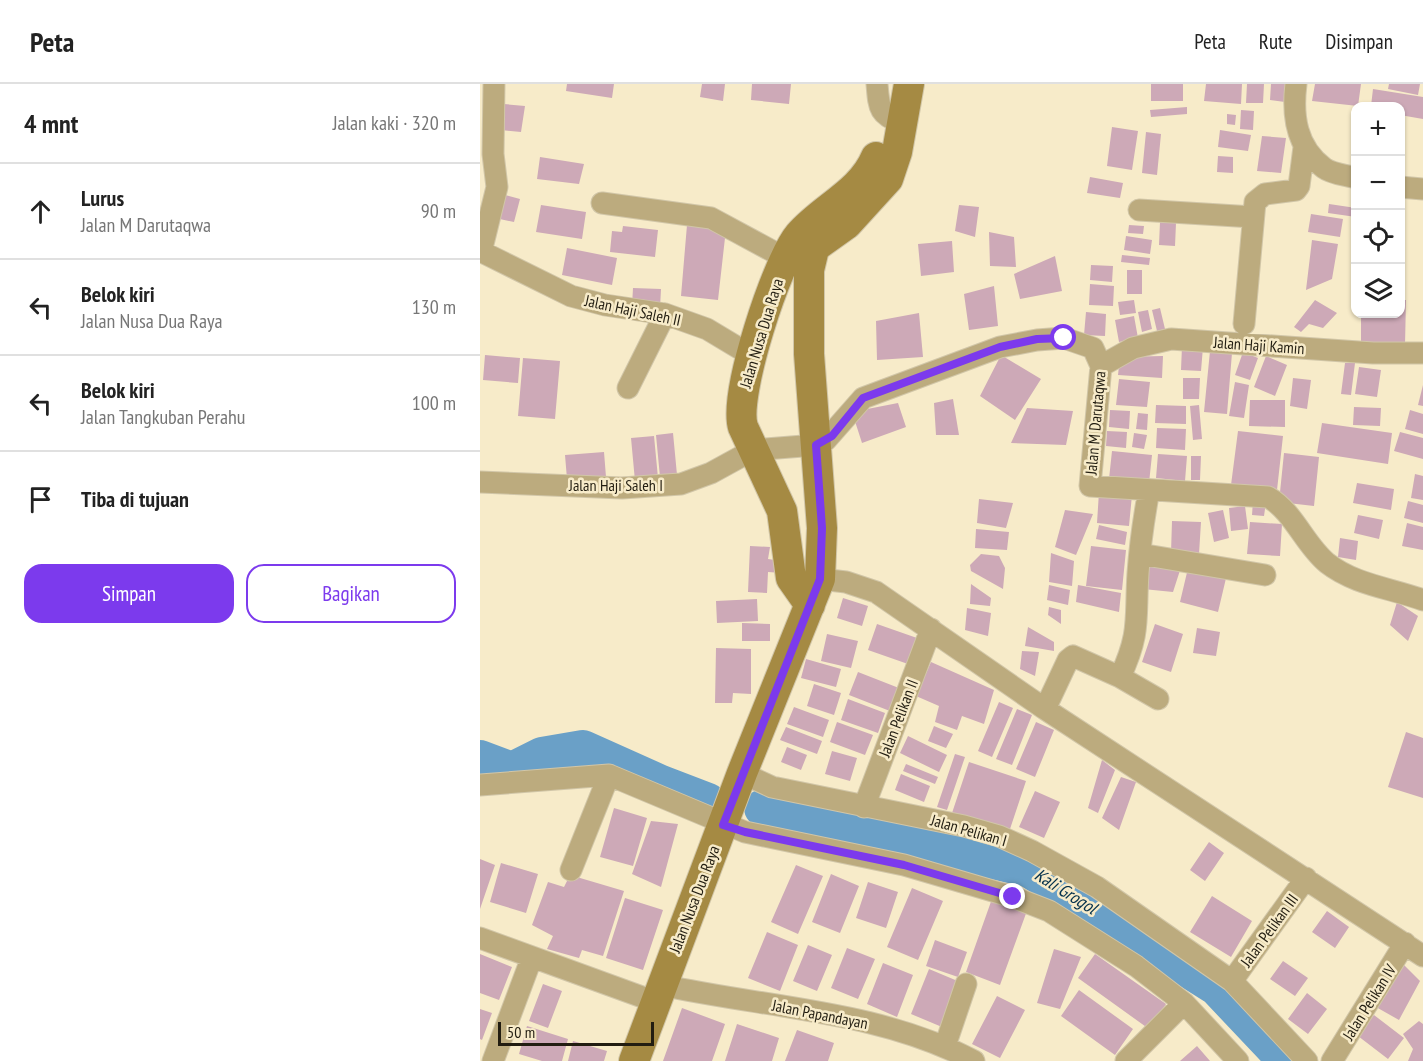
<!DOCTYPE html>
<html lang="id">
<head>
<meta charset="utf-8">
<style>
	body { margin:0; font-family:"PT Sans Narrow",sans-serif; background:#f2f2f2; color:#222 }
	.controls { position:absolute; right:18px; top:18px; display:grid; overflow:hidden; border-radius:12px; box-shadow:0 2px 4px #0004 }
	.controls button { width:54px; height:54px; display:grid; place-items:center; padding:0; border:0; border-bottom:2px solid #e0e0e0; background:#fff; color:#222; font:30px sans-serif }
	.scale { position:absolute; left:18px; bottom:15px; width:156px; box-sizing:border-box; padding-left:6px; border:3px solid #221d11; border-top:0; font-size:16px; line-height:21px; white-space:nowrap; color:#221d11; -webkit-text-stroke:4px #f7ebc9; paint-order:stroke }
	.stop { position:absolute; width:18px; height:18px; margin:-14px; border:4px solid #7c3aed; border-radius:50%; background:#fff }
	.stop.end { background:#7c3aed; border-color:#fff; box-shadow:0 2px 6px #0008 }
	.list { margin:0; padding:0; list-style:none }
	h2 { display:flex; justify-content:space-between; align-items:center; height:78px; margin:0; padding:0 24px; font-size:26px }
	h2 small { font-size:20px; font-weight:400; color:#767676 }
	.list li { display:grid; grid-template-columns:39px 1fr auto; gap:18px; align-items:center; box-sizing:border-box; height:96px; padding:0 24px; border-top:2px solid #e0e0e0 }
	.list b { display:block; font-size:22px; white-space:nowrap }
	.list p { margin:0; font-size:20px; white-space:nowrap; color:#767676 }
	.list em { font-size:20px; font-style:normal; color:#767676 }
	.actions { display:flex; gap:12px; padding:18px 24px }
	.actions a { flex:1; padding:14px 0; border:2px solid #7c3aed; border-radius:18px; text-align:center; font-size:21px; color:#7c3aed }
	.actions .main { background:#7c3aed; color:#fff }
	.icon { flex:none; width:33px; height:33px; fill:none; stroke:currentColor; stroke-width:2; stroke-linecap:round; stroke-linejoin:round }
	.map { position:relative; flex:none; width:943px; height:977px; overflow:hidden }
	header { display:flex; align-items:center; gap:36px; box-sizing:border-box; height:84px; padding:0 30px; background:#fff; border-bottom:2px solid #e0e0e0 }
	header strong { font-size:28px }
	nav { display:flex; gap:33px; margin-inline-start:auto; font-size:21px }
	main { display:flex }
	aside { flex:1; background:#fff }
	.map>svg:first-child { display:block }
	.lines { fill:none; stroke-linecap:round; stroke-linejoin:round }
	.river { stroke:#6aa0c7; stroke-width:38 }
	.building { fill:#cda9b7 }
	.street-casing { stroke:#d1c6a8; stroke-width:23 }
	.secondary-casing { stroke:#d1c6a8; stroke-width:32 }
	.street { stroke:#bcab7e; stroke-width:21 }
	.secondary { stroke:#a58a43; stroke-width:30 }
	.route { stroke:#7c3aed; stroke-width:8 }
	.labels { text-anchor:middle; dominant-baseline:central; stroke-width:5; stroke-linejoin:round; paint-order:stroke }
	.street-label { font-size:16px; fill:#221d11; stroke:#f7ebc9 }
	.water-label { font-size:18px; font-style:italic; fill:#04314c; stroke:#f7ebc9 }
</style>
</head>
<body>
<header>
<strong>Peta</strong>
<nav><a>Peta</a><a>Rute</a><a>Disimpan</a></nav>
</header>
<main>
<aside>
<h2>4 mnt<small>Jalan kaki · 320 m</small></h2>
<ul class="list">
<li><svg class="icon" aria-label="ahead" viewBox="0 0 24 24"><path d="M12 20V5M6 11l6-6 6 6"/></svg><div><b>Lurus</b><p>Jalan M Darutaqwa</p></div><em>90 m</em></li>
<li><svg class="icon" aria-label="left" viewBox="0 0 24 24"><path d="M17 20v-9H6M10 6l-5 5 5 5"/></svg><div><b>Belok kiri</b><p>Jalan Nusa Dua Raya</p></div><em>130 m</em></li>
<li><svg class="icon" aria-label="left" viewBox="0 0 24 24"><path d="M17 20v-9H6M10 6l-5 5 5 5"/></svg><div><b>Belok kiri</b><p>Jalan Tangkuban Perahu</p></div><em>100 m</em></li>
<li><svg class="icon" aria-label="arrive" viewBox="0 0 24 24"><path d="M6 21V4h12l-3 4 3 4H6"/></svg><div><b>Tiba di tujuan</b></div></li>
</ul>
<div class="actions"><a class="main">Simpan</a><a>Bagikan</a></div>
</aside>
<div class="map">
<svg width="943" height="977" viewBox="0 0 943 977">
	<rect width="100%" height="100%" fill="#f7ebc9"/>
	<g class="lines">
		<path class="river" d="M0 675 32 687 62 672 103 665 181 700 228 718
			M283 724 548 784 737 903 807 977"/>
	</g>
	<path class="building" d="M87 0H134L132 14 86 7Z
		M222 0H245L243 17 220 13Z
		M272 0H311L309 20 271 16Z
		M671 0H703V17H671Z
		M726 0H762L761 20 724 17Z
		M767 0H784L783 19H766Z
		M791 0H807L805 18 790 16Z
		M835 0H881L878 22 832 17Z
		M909 0H940L938 11 908 5Z
		M893 5 943 13V35L920 31V22H891Z
		M24 20 45 22 41 48 21 46Z
		M707 23V30L671 33 670 26Z
		M761 26 774 27 773 46 760 45Z
		M747 30 756 31 755 41 747 40Z
		M632 43 658 47 652 86 627 82Z
		M740 46 771 51 768 67 738 63Z
		M666 48 681 50 677 91 662 89Z
		M782 52 806 54 801 89 777 87Z
		M738 72 753 73V89L737 88Z
		M60 73 104 80 99 100 57 95Z
		M610 93 643 99 640 114 607 109Z
		M21 110 40 115 34 138 15 134Z
		M849 120 876 124V133L848 129Z
		M61 121 106 128 102 155 56 148Z
		M479 121 499 123 495 153 475 147Z
		M831 130 863 135 860 153 828 148Z
		M680 138 696 139 695 162 679 161Z
		M207 141 246 145 238 216 201 212Z
		M649 141 664 142 663 150 648 149Z
		M143 142 178 146 175 173 130 168 132 147 142 148Z
		M509 148 534 153 536 183 510 182Z
		M646 152 672 156 670 170 644 166Z
		M832 156 858 160 852 195 826 206Z
		M472 157 474 188 441 192 438 160Z
		M87 164 137 174 132 201 82 191Z
		M642 171 670 174 669 181 641 178Z
		M575 172 582 207 540 215 534 190Z
		M611 181 633 182 632 198 610 196Z
		M647 186H662V210H647Z
		M610 200 634 202 633 222 609 221Z
		M514 202 518 242 489 246 484 210Z
		M153 204 181 205 180 224 152 222Z
		M654 216 656 229 640 231 638 218Z
		M835 216 857 229 843 244 829 240 821 248 814 243Z
		M920 216H926L925 261H881V230H920Z
		M680 224 685 245 677 247 672 226Z
		M668 226 672 245 662 248 658 228Z
		M606 228 626 230 625 252 604 251Z
		M439 229 443 273 397 276 396 237Z
		M654 232 658 254 639 258 635 236Z
		M702 262 723 263 721 287 701 286Z
		M730 267 752 269 747 330 724 328Z
		M763 268 778 274 770 296 755 291Z
		M5 271 40 274 38 299 3 296Z
		M521 271 561 295 535 336 500 312Z
		M683 272 682 294 638 291 640 273Z
		M786 272 807 281 795 312 774 303Z
		M43 274 80 277 75 335 38 332Z
		M865 279H875L871 311 861 310Z
		M879 283 901 286 897 313 875 310Z
		M703 294H720L719 315H703Z
		M813 294 831 296 827 325 810 322Z
		M639 295 670 298 667 323 636 321Z
		M755 298 769 301 764 334 749 332Z
		M943 301V322L938 321Z
		M473 315 479 351H456L454 319Z
		M770 316H805V343L769 342Z
		M418 319 426 343 382 359 372 328Z
		M676 321 706 322V340L675 339Z
		M719 321 722 355 713 356 710 322Z
		M874 323 901 324 900 342 873 341Z
		M547 324 593 327 586 361 531 359Z
		M630 326 650 327 649 345 629 343Z
		M930 326 943 330V350L925 345Z
		M658 329 668 330 667 346 656 345Z
		M842 339 912 349 908 380 837 369Z
		M677 344 706 345 705 366 676 364Z
		M627 347 647 348 646 364 626 362Z
		M758 347 803 352 797 406 751 401Z
		M920 348 943 354V375L914 367Z
		M193 349 197 391 180 393 176 351Z
		M654 349 667 351 664 365 652 363Z
		M174 352 178 394 155 397 151 354Z
		M632 367 672 371 669 399 629 395Z
		M124 368 126 393 87 395 85 371Z
		M804 369 839 373 834 422 799 418Z
		M678 370 707 372 705 397 676 394Z
		M711 372H721L720 396H711Z
		M935 390 943 392V416L931 414Z
		M877 399 914 405 911 426 873 419Z
		M619 408 652 411 649 442 617 439Z
		M499 415 533 419 526 444 497 439Z
		M773 417 786 418 784 432 772 431Z
		M928 417 943 421V439L924 434Z
		M765 422 768 445 751 447 749 424Z
		M585 426 613 430 596 471 575 463Z
		M743 426 749 454 734 458 728 429Z
		M878 431 903 436 899 455 874 449Z
		M692 437 721 438 719 470 691 469Z
		M770 438 802 440 800 472 767 470Z
		M927 439 943 443V466L922 462Z
		M619 441 647 448 645 461 616 455Z
		M496 445 529 448 527 466 495 464Z
		M860 454 878 457 876 476 858 473Z
		M270 462 290 463 288 475 302 477V489L288 488 287 509 268 508Z
		M611 462 646 466 642 506 606 502Z
		M571 469 594 477 592 502 569 498Z
		M501 470 519 472 525 484 523 505 491 487 490 481Z
		M665 475 703 477 693 508 663 505Z
		M709 480 747 490 738 528 700 518Z
		M491 500 511 514 510 522 490 520Z
		M569 501 590 506 588 521 567 516Z
		M598 501 641 509 639 528 596 518Z
		M363 514 388 522 382 542 357 534Z
		M277 515 278 537 237 539 236 517Z
		M917 518 938 532 928 557 910 541Z
		M569 523 581 526V540L568 531Z
		M487 524 511 529 508 552 485 546Z
		M262 539 290 540V557H262Z
		M397 540 437 554 428 580 388 566Z
		M675 540 703 550 691 588 662 578Z
		M548 543 574 558V567L545 562Z
		M717 544 740 548 736 572 713 569Z
		M347 550 378 557 371 584 341 577Z
		M236 564 271 565V610L253 609 252 619H235Z
		M542 567 559 568 555 592 540 585Z
		M326 575 361 585 356 603 321 594Z
		M451 578 514 606 504 640 482 632 477 646 455 638 459 622 436 612Z
		M378 588 424 606 415 629 369 611Z
		M334 600 361 609 354 631 327 622Z
		M368 615 405 629 398 649 361 636Z
		M519 618 533 624 512 673 498 667Z
		M314 623 349 636 343 653 307 640Z
		M537 625 552 631 532 681 516 675Z
		M357 638 393 651 385 671 350 658Z
		M556 638 574 646 555 693 536 685Z
		M454 642 473 650 466 664 448 657Z
		M306 643 342 657 337 670 300 656Z
		M926 648 943 654V714L908 703Z
		M428 652 467 671 459 688 420 669Z
		M307 663 327 671 321 686 301 678Z
		M352 667 377 674 370 697 345 690Z
		M475 670 485 673 467 726 457 723Z
		M622 676 635 686 618 729 608 724Z
		M489 678 546 697 529 748 472 729Z
		M426 680 458 693 455 700 423 687Z
		M421 690 450 702 444 718 415 706Z
		M641 693 656 698 639 746 622 734Z
		M555 707 580 718 564 754 539 743Z
		M134 724 167 734 153 782 120 773Z
		M171 737 198 740 181 803 152 790Z
		M729 758 744 769 725 797 710 786Z
		M0 775 15 781 0 825Z
		M21 779 58 790 46 829 10 818Z
		M316 781 343 792 318 850 291 838Z
		M351 790 379 802 360 849 332 838Z
		M90 791 144 807 123 872 102 866 99 874 67 865 73 852 52 841 68 798 84 803Z
		M388 798 418 808 406 844 376 834Z
		M432 804 463 817 438 876 407 863Z
		M513 812 548 824 520 901 486 888Z
		M732 812 772 837 751 873 710 848Z
		M145 814 183 826 163 886 126 874Z
		M847 827 869 843 855 864 832 848Z
		M287 848 318 861 300 907 268 894Z
		M455 856 487 868 478 893 446 882Z
		M328 861 352 871 337 907 313 897Z
		M367 864 395 875 378 915 351 904Z
		M574 865 601 873 580 925 557 919Z
		M0 870 32 883 19 916 0 909Z
		M615 870 686 920 669 945 598 894Z
		M803 877 828 894 815 912 790 895Z
		M403 879 433 891 417 933 387 920Z
		M923 880 940 897 919 936 896 923Z
		M449 885 480 898 462 943 431 930Z
		M63 900 82 907 68 944 49 937Z
		M599 906 653 945 635 971 581 932Z
		M827 909 847 925 828 950 808 935Z
		M517 912 545 926 520 974 492 960Z
		M202 924 245 940 232 977H183Z
		M0 925 12 929 2 956 0 955Z
		M894 931 924 954 908 975 878 952Z
		M939 937 943 940V977H928L933 965 923 950Z
		M257 940 299 954 292 977H245Z
		M47 942 88 955 82 977H62L39 970Z
		M317 946 354 959 348 977H305Z
		M93 957 127 967 124 977H88Z
		M717 962 730 977H700Z"/>
	<g class="lines">
		<defs>
			<path id="street" d="M397 0C399 25 399 31 423 40
				M816 0C812 32 816 63 844 84 852 90 866 91 876 94
				M920 103 943 105
				M122 119 231 134 318 181
				M659 126 773 133
				M0 167 91 212 125 221 185 230 227 245 272 272
				M1 168 17 103 13 70 14 0
				M764 240 775 118 785 110 816 106 819 102 824 63
				M621 282 653 264 691 255 893 269H943
				M148 304 185 230
				M0 398 142 404 201 400 231 389 273 366 336 361 346 356 383 314 520 263 557 256 584 254 613 264 621 282 610 402 788 413C814 428 824 460 847 479 875 501 911 504 943 516
				M660 470 785 491
				M340 495 366 498 396 508 565 625 943 872
				M640 593C661 548 655 535 658 489 660 461 664 433 669 406
				M565 625 588 576 593 572 640 593 678 615
				M262 689 292 703 484 742 519 752 552 767 617 803 752 897 827 977
				M0 701 129 691 265 748 424 781 533 813 569 827 656 882 704 919 758 977
				M384 723 451 545
				M91 786 129 691
				M0 854 176 918
				M752 897 826 794
				M182 901C286 924 398 926 494 977
				M465 962 486 900
				M13 977 52 873
				M646 977 704 919
				M852 977 925 859"/>
			<path id="secondary" d="M330 521 311 494 302 427 263 343C253 311 297 177 319 151 343 123 381 109 396 73
				M154 977 262 689 340 495 342 444 329 270V186L334 165 339 160 367 140 408 95 417 68 429 0"/>
		</defs>
		<use href="#street" class="street-casing"/>
		<use href="#secondary" class="secondary-casing"/>
		<use href="#street" class="street"/>
		<use href="#secondary" class="secondary"/>
	</g>
	<g class="lines">
		<path class="route" d="M533 813 424 781 265 748 243 741 340 495 342 444 336 361 352 352 383 314 520 263 557 255 584 254"/>
	</g>
	<g class="labels">
		<g class="street-label">
			<text transform="translate(153 226) rotate(12)">Jalan Haji Saleh II</text>
			<text transform="translate(281 249) rotate(-73)">Jalan Nusa Dua Raya</text>
			<text transform="translate(779 261) rotate(4)">Jalan Haji Kamin</text>
			<text transform="translate(615 339) rotate(-85)">Jalan M Darutaqwa</text>
			<text x="136" y="401">Jalan Haji Saleh I</text>
			<text transform="translate(418 634) rotate(-69)">Jalan Pelikan II</text>
			<text transform="translate(489 746) rotate(16)">Jalan Pelikan I</text>
			<text transform="translate(214 815) rotate(-69)">Jalan Nusa Dua Raya</text>
			<text transform="translate(789 846) rotate(-54)">Jalan Pelikan III</text>
			<text transform="translate(889 918) rotate(-58)">Jalan Pelikan IV</text>
			<text transform="translate(340 930) rotate(11)">Jalan Papandayan</text>
		</g>
		<g class="water-label">
			<text transform="translate(586 807) rotate(32)">Kali Grogol</text>
		</g>
	</g>
</svg>
<div class="controls">
<button>+</button>
<button>−</button>
<button><svg class="icon" aria-label="locate" viewBox="0 0 24 24"><circle cx="12" cy="12" r="6"/><path d="M12 2v4M12 18v4M2 12h4M18 12h4"/></svg></button>
<button><svg class="icon" aria-label="layers" viewBox="0 0 24 24"><path d="M12 4l9 5-9 5-9-5zM3 14l9 5 9-5"/></svg></button>
</div>
<div class="scale">50 m</div>
<div class="stop" style="left:584px;top:254px"></div>
<div class="stop end" style="left:533px;top:813px"></div>
</div>
</main>
</body>
</html>
